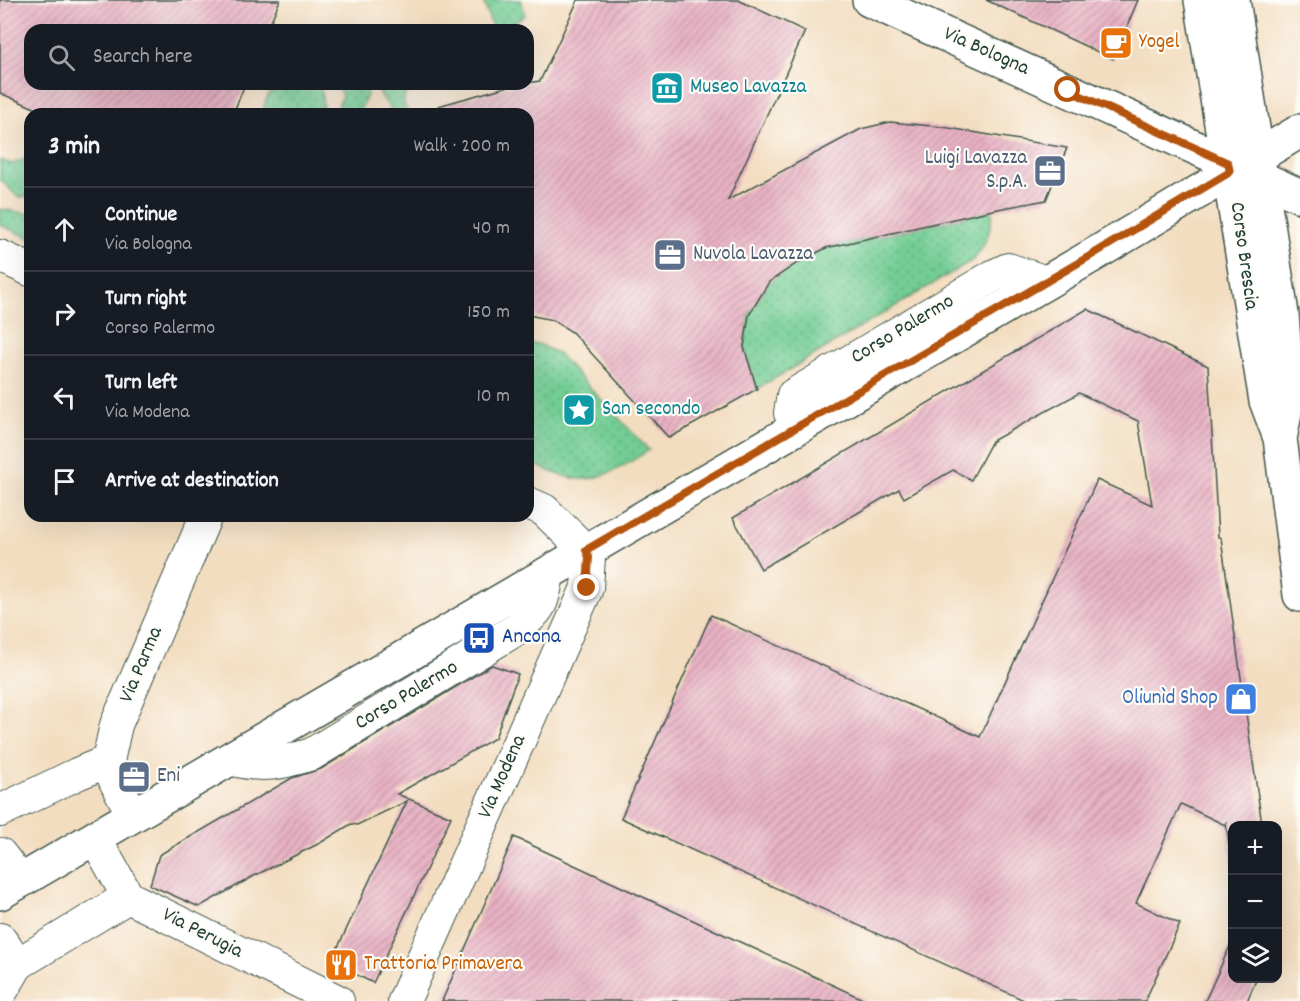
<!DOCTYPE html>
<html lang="en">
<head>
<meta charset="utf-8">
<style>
	body { margin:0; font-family:Dekko,sans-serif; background:#242831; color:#f1f3f6 }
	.controls { position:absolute; right:18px; bottom:18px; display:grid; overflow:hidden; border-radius:12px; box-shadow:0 6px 24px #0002 }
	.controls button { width:54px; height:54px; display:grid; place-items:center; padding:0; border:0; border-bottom:2px solid #363941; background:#171b24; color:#f1f3f6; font:30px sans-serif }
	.stop { position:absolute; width:18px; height:18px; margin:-14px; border:4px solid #b45309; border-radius:50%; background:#fff }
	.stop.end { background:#b45309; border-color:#fff; box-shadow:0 2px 6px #0008 }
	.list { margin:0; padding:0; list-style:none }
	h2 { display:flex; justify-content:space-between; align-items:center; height:78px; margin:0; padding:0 24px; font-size:26px }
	h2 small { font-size:20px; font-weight:400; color:#9ea1a6 }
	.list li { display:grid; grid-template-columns:39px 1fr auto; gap:18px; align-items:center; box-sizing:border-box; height:84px; padding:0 24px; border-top:2px solid #363941 }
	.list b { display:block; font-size:22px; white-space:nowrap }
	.list p { margin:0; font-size:20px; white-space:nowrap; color:#9ea1a6 }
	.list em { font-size:20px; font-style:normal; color:#9ea1a6 }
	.icon { flex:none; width:33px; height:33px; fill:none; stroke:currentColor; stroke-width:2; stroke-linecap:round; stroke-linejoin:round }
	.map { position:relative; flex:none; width:1300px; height:1001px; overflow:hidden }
	.search { position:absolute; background:#171b24; box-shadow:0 6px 24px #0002; left:24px; top:24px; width:510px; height:66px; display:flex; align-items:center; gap:15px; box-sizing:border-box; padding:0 21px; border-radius:18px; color:#9ea1a6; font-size:22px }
	.panel { position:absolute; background:#171b24; box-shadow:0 6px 24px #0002; left:24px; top:108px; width:510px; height:414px; border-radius:18px }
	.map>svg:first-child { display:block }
	.garden { fill:url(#garden-dots); stroke:#498564; stroke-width:1.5 }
	.building { fill:url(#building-hatch) }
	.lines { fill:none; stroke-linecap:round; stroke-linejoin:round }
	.minor-casing { stroke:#3f5549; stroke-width:34 }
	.tertiary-casing { stroke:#3f5549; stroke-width:36 }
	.secondary-casing { stroke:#3f5549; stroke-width:36 }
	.minor { stroke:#fff; stroke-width:32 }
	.tertiary { stroke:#fff; stroke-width:33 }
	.secondary { stroke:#fff; stroke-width:33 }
	.route { stroke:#b45309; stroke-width:8 }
	.labels { text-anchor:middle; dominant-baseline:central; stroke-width:4.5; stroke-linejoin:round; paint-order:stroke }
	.food-label { font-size:21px; fill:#c56008; stroke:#fdfcf7; text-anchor:start }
	.street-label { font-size:21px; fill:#1f3d34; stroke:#fdfcf7 }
	.culture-label { font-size:21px; fill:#0d838f; stroke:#fdfcf7; text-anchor:start }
	.service-label { font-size:21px; fill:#4e5e75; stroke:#fdfcf7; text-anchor:start }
	.transit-label { font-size:21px; fill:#164399; stroke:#fdfcf7; text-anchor:start }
	.shop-label { font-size:21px; fill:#366cbe; stroke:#fdfcf7; text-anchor:end }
</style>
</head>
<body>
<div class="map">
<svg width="1300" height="1001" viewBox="0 0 1300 1001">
	<defs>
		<pattern id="garden-dots" width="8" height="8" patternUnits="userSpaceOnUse" patternTransform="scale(1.5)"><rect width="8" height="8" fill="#73cd94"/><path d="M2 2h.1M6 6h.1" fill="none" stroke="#5ea87a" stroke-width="1.8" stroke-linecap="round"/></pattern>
		<pattern id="building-hatch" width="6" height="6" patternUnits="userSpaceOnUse" patternTransform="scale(1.5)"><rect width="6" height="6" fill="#e9b2c4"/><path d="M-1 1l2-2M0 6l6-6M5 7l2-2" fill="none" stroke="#bc92a0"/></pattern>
	</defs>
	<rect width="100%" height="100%" fill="#fdfcf7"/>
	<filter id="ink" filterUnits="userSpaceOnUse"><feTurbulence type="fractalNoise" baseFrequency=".0167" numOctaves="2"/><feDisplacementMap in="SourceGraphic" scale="12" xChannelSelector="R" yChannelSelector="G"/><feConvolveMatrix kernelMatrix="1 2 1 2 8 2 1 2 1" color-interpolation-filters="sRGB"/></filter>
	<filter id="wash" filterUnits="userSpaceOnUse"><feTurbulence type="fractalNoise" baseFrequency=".008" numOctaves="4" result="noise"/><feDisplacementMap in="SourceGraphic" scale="24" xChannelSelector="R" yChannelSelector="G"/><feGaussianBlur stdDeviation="1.35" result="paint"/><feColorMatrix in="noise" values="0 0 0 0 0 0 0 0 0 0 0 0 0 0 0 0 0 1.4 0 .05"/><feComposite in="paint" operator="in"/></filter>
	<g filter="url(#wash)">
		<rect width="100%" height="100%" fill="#f3ddc0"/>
		<path class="garden" d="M483 0H521L525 15 502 30H493Z
			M278 84H318L321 88 324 114H265C261 102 270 92 278 84Z
			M337 84H363L366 88 367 96 358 114H344L338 106 342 96Z
			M384 84H406L404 104 409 114H394L377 90Z
			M30 157V197H18L0 179V160L12 164Z
			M0 209 30 214V238L0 225Z
			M993 210C991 230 987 244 973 260L757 389 744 347 749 315 769 282 799 262 826 248Z
			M528 344H539L558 354 649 450C628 464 598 484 572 478 556 475 542 468 528 461Z"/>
		<g id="blocks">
			<path class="building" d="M0 0H280L267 30H30V84H245L233 114H48L0 93Z
				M578 0H738L805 31 728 200 861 129 890 122 943 127 1067 148 1046 200 993 210 826 248 799 262 769 282 749 315 744 347 757 389 669 438 572 332 553 320 528 315V114H439L438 106 513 85 540 81Z
				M986 0H1138L1113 59Z
				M1087 309 1208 366 1218 537 1221 538 1262 825H1233V872L1226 823 1225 825 1181 804 1136 903 1180 924 1145 1001H1026L621 818 711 615 980 737 1097 480 1152 505 1138 421 1079 393 992 441 971 480 953 470 904 498 899 489 761 569 733 518Z
				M492 665 518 674 495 738 397 794 451 817 373 983 331 962 407 801 357 825 351 824 320 843 254 876 199 907 150 885 159 855 292 778 321 769Z
				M514 837 867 1001H442Z
				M1230 946 1233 948V978H1257L1247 1001H1205Z"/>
		</g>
	</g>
	<g filter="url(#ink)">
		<use href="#blocks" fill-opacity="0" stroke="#3f5549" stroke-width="1.5"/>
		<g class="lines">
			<defs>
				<path id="minor" d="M0 256 30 270
					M796 428 790 413 793 395 993 276 1008 269 1046 282
					M230 759C263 768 280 764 312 754L517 629C541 609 544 603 548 573
					M0 811 77 774 108 761
					M133 815 115 781 108 761 116 725 206 516
					M95 838 128 897 338 1001
					M0 854 21 881
					M0 939 18 964
					M0 994 18 964 128 897
					M404 1001 587 588 589 557 586 551 544 510 528 503"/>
				<path id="tertiary" d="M869 0 1238 167
					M1201 0 1266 401 1280 438 1300 595
					M1233 0 1282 314 1288 397 1281 434"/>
				<path id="secondary" d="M1238 167 1300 196
					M0 893 1090 257 1300 131"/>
			</defs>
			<use href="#minor" class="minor-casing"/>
			<use href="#tertiary" class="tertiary-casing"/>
			<use href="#secondary" class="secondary-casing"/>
			<use href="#minor" class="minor"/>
			<use href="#tertiary" class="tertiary"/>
			<use href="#secondary" class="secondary"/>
		</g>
	</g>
	<g class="lines" filter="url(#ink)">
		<path class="route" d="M587 588 589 557 586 550 1090 256 1230 172 1228 163 1068 90"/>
	</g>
	<defs>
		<symbol id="cafe-square" viewBox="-11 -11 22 22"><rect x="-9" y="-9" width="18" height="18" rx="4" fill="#e8710a" stroke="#fdfcf7"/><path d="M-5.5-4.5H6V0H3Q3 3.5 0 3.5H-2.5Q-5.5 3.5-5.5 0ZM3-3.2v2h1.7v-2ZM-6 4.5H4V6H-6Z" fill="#fff"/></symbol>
		<symbol id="museum-square" viewBox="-11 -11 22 22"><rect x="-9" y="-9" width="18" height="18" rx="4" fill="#0f9aa8" stroke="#fdfcf7"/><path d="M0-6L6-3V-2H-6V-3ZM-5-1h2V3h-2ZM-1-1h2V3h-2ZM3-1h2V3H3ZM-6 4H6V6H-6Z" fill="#fff"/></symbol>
		<symbol id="office-square" viewBox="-11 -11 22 22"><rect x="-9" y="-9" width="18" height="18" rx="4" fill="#5c6f8a" stroke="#fdfcf7"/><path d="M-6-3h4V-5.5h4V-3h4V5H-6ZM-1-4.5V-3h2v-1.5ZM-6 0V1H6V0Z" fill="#fff"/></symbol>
		<symbol id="sight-square" viewBox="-11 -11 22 22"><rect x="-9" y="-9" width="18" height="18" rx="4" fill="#0f9aa8" stroke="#fdfcf7"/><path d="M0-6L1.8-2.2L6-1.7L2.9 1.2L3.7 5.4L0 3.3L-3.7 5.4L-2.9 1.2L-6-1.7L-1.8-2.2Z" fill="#fff"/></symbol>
		<symbol id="bus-square" viewBox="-11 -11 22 22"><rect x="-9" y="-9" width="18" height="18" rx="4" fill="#1a4fb4" stroke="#fdfcf7"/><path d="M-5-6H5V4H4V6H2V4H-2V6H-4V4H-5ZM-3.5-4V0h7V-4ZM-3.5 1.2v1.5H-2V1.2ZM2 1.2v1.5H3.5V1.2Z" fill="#fff"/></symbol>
		<symbol id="shop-square" viewBox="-11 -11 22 22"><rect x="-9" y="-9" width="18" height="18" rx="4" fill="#3f7fe0" stroke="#fdfcf7"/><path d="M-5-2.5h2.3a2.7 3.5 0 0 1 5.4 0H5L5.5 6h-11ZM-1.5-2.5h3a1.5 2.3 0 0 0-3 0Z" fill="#fff"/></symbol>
		<symbol id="restaurant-square" viewBox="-11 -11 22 22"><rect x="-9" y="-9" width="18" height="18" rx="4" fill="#e8710a" stroke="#fdfcf7"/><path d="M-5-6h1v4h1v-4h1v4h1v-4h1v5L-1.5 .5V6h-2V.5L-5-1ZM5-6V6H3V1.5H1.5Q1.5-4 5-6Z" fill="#fff"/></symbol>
	</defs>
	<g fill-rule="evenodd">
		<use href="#cafe-square" x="1097" y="24" width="38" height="38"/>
		<use href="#museum-square" x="648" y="69" width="38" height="38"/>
		<use href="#office-square" x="1031" y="152" width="38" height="38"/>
		<use href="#office-square" x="651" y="236" width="38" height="38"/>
		<use href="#sight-square" x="560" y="391" width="38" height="38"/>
		<use href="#bus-square" x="460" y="619" width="38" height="38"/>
		<use href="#shop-square" x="1222" y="680" width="38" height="38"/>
		<use href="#office-square" x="115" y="758" width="38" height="38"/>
		<use href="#restaurant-square" x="322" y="946" width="38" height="38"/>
	</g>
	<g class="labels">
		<g class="food-label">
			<text x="1139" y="43">Yogel</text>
			<text x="364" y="965">Trattoria Primavera</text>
		</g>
		<g class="street-label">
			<text transform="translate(986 52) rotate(24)">Via Bologna</text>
			<text transform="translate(1243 256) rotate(82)">Corso Brescia</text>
			<text transform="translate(903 330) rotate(-31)">Corso Palermo</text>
			<text transform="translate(142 665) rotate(-67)">Via Parma</text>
			<text transform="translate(407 696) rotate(-31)">Corso Palermo</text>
			<text transform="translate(503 777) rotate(-66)">Via Modena</text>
			<text transform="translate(202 934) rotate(27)">Via Perugia</text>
		</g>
		<g class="culture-label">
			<text x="690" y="88">Museo Lavazza</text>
			<text x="602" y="410">San secondo</text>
		</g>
		<g class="service-label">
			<text x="1027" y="159" text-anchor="end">Luigi Lavazza<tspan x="1027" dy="24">S.p.A.</tspan></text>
			<text x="693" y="255">Nuvola Lavazza</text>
			<text x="157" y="777">Eni</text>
		</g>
		<g class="transit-label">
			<text x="502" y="638">Ancona</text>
		</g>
		<g class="shop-label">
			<text x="1218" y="699">Oliunìd Shop</text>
		</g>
	</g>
</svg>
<div class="controls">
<button>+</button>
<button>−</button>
<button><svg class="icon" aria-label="layers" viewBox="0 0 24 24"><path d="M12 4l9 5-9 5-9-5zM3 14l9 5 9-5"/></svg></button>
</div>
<div class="stop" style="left:1068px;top:90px"></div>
<div class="stop end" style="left:587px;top:588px"></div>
<div class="search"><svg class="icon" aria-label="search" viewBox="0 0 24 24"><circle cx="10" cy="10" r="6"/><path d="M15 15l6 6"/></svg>Search here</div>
<section class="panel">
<h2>3 min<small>Walk · 200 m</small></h2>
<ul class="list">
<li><svg class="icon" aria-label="ahead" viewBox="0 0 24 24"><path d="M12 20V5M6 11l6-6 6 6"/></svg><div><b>Continue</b><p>Via Bologna</p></div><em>40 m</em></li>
<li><svg class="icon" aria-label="right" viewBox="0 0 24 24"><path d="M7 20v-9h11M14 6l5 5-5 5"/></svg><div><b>Turn right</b><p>Corso Palermo</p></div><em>150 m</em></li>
<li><svg class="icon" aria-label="left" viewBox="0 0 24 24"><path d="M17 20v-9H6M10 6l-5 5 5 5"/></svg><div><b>Turn left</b><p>Via Modena</p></div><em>10 m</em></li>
<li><svg class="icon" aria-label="arrive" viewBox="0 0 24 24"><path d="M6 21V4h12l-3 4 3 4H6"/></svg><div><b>Arrive at destination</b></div></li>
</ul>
</section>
</div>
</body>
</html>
